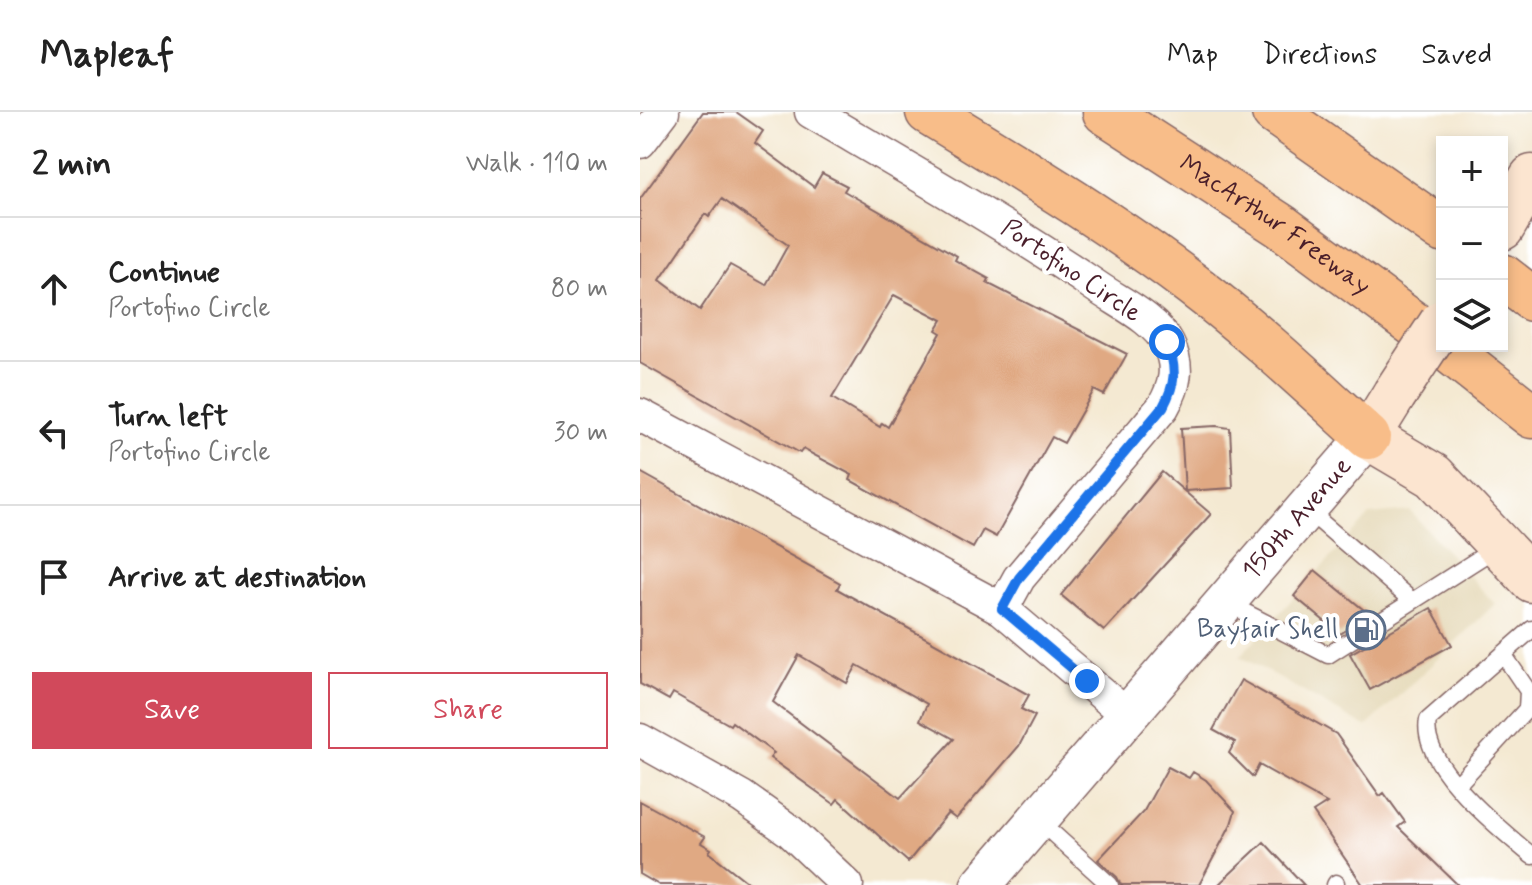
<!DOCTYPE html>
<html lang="en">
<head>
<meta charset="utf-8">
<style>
	body { margin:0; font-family:Mynerve,sans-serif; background:#f2f2f2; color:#222 }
	.controls { position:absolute; right:24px; top:24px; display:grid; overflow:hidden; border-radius:0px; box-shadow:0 4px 12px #0003 }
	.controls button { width:72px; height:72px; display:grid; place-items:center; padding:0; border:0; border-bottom:2px solid #e0e0e0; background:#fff; color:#222; font:40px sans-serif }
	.stop { position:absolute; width:24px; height:24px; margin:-18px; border:6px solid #1a73e8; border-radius:50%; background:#fff }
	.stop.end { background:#1a73e8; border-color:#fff; box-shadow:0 2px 8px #0008 }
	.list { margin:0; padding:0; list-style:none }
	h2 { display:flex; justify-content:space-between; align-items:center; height:104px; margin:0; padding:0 32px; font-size:34px }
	h2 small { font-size:26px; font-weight:400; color:#767676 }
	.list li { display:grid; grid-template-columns:52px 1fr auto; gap:24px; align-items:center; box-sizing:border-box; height:144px; padding:0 32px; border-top:2px solid #e0e0e0 }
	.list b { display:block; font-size:30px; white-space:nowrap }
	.list p { margin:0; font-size:26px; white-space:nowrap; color:#767676 }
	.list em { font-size:26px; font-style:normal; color:#767676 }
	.actions { display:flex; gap:16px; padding:24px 32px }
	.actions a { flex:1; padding:18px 0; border:2px solid #d1495b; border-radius:0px; text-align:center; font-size:28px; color:#d1495b }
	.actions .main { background:#d1495b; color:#fff }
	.icon { flex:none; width:44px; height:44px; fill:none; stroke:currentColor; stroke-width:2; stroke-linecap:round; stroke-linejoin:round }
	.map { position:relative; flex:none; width:892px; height:773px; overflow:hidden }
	header { display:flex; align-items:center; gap:48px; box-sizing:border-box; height:112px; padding:0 40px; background:#fff; border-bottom:2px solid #e0e0e0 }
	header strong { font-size:38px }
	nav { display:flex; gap:44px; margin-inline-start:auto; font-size:28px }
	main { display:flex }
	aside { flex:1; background:#fff }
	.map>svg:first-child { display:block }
	.built { fill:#e6daba }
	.building { fill:#e0a983; fill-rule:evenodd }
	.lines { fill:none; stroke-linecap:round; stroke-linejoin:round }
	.service-casing { stroke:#866665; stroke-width:19 }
	.minor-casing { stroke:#866665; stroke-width:35 }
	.tertiary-casing { stroke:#866665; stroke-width:43 }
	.secondary-casing { stroke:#866665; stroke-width:47 }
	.motorway-casing { stroke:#866665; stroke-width:47 }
	.service { stroke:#fff; stroke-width:16 }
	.minor { stroke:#fff; stroke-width:32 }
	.tertiary { stroke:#fff; stroke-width:40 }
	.secondary { stroke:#fce5d0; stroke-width:44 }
	.motorway { stroke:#f8bd89; stroke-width:44 }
	.secondary-bridge-casing { stroke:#866665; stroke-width:47; stroke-linecap:butt }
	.secondary-bridge { stroke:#fce5d0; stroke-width:44 }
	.route { stroke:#1a73e8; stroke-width:10 }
	.labels { text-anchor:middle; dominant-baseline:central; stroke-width:8; stroke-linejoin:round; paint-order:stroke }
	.street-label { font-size:26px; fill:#4a1f2b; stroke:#fff }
	.service-label { font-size:26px; fill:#4e5e75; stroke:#fff; text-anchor:end }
</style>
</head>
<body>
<header>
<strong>Mapleaf</strong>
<nav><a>Map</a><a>Directions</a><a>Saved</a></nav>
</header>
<main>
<aside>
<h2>2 min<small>Walk · 110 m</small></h2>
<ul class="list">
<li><svg class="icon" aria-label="ahead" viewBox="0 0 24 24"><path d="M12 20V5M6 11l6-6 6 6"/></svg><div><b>Continue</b><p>Portofino Circle</p></div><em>80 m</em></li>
<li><svg class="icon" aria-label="left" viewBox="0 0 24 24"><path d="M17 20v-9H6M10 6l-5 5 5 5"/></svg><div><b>Turn left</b><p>Portofino Circle</p></div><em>30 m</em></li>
<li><svg class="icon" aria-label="arrive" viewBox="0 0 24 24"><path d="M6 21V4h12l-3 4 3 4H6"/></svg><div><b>Arrive at destination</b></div></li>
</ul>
<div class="actions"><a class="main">Save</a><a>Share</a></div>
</aside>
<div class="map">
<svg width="892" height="773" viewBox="0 0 892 773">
	<rect width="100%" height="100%" fill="#fff"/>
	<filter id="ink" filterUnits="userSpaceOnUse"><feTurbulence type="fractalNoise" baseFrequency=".0125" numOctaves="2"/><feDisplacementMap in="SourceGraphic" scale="16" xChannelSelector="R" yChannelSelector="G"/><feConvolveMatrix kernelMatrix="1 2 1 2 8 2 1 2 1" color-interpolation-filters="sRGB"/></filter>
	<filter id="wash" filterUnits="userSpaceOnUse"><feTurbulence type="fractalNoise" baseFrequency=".006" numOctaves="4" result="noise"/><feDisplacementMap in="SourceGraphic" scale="32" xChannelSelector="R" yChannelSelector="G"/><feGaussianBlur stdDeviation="1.8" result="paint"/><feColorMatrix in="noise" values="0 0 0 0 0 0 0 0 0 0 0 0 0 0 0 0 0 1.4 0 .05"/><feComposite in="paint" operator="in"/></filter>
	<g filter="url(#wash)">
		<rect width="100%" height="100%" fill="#f4e9d2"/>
		<path class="built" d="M770 399 855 492 726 615 600 544 730 403Z"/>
		<g id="blocks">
			<path class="building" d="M63 0H96L123 19 115 31 174 75 182 61 207 74 204 79 317 144 315 148 349 167 347 171 487 242 464 283 454 278 424 331 412 325 356 425 343 418 333 436 210 368 212 363 163 337 160 341 0 251V87ZM82 87 148 133 126 173 90 153 60 198 20 168 65 102 69 105ZM254 183 302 208 296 218 301 221 248 315 242 311 240 315 192 286Z
				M576 314 590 316 593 376 545 379 541 316Z
				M0 360 200 471 197 477 389 583 381 597 395 604 379 634 316 707 308 701 268 750 198 687 194 692 130 646 134 641 92 610 90 613 33 581 29 588 0 572ZM159 543 207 571 217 553 287 592 280 608 314 627 260 686 133 590Z
				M522 360 571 402 464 519 421 483Z
				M675 458 730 503 700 522 654 484Z
				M791 496 812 533 730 578 710 542Z
				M601 568 696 622 740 684 744 681 765 710 758 715 818 773H723L673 700 687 691 619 653 613 665 589 641 595 630 573 618Z
				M528 655 549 666 553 660 566 668 595 699 591 712 559 773H481L477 765 458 748 504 699Z
				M0 689 65 725 61 731 71 737 69 740 111 773H19L0 762Z
				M624 730 664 773H578Z"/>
		</g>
	</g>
	<g filter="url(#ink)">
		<use href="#blocks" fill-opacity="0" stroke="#866665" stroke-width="2"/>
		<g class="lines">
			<defs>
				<path id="service" d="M666 397 771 488
					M587 491 688 543 859 434
					M892 517 788 608C779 653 860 717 892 744
					M818 672 887 597 888 579 863 542
					M397 707 470 773
					M695 773 696 771"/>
				<path id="minor" d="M0 30 23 0
					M0 303 362 497 379 466 523 295C535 274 540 255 528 232 515 207 480 191 457 175 365 112 268 57 171 0
					M362 497 487 603
					M0 628 102 685 150 719 207 773"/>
				<g id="tertiary">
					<path id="s1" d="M341 773 728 325"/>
				</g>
				<path id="secondary" d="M862 116 892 65
					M754 283 728 325 794 364 892 468"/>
				<g id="motorway">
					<path d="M288 0C378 55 469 109 553 173 615 220 671 273 728 325"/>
					<path id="s2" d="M465 0 641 114 802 233"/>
					<path d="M634 0 802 118"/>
					<path d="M862 164 892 187"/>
					<path d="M803 234 892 304"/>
				</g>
			</defs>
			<use href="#service" class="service-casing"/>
			<use href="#minor" class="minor-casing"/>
			<use href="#tertiary" class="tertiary-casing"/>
			<use href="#secondary" class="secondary-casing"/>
			<use href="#motorway" class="motorway-casing"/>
			<use href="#service" class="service"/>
			<use href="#minor" class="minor"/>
			<use href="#tertiary" class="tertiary"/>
			<use href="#secondary" class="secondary"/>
			<use href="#motorway" class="motorway"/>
			<defs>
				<path id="secondary-bridge" d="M754 283 802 210"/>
			</defs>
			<use href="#secondary-bridge" class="secondary-bridge-casing"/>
			<use href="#secondary-bridge" class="secondary-bridge"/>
		</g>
	</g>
	<g class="lines" filter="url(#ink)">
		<path class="route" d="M447 569 362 497 379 466 523 295C536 271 537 256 527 230"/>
	</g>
	<defs>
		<symbol id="fuel-ring" viewBox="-11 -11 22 22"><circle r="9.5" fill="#fff" stroke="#5c6f8a" stroke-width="1.5"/><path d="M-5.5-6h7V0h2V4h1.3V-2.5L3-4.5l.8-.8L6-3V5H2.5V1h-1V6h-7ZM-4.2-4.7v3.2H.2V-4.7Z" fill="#5c6f8a"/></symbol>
	</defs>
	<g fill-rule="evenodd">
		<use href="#fuel-ring" x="704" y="496" width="44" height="44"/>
	</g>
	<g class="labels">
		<g class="street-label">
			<text stroke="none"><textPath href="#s2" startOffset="204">MacArthur Freeway</textPath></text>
			<text transform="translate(431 159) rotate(34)">Portofino Circle</text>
			<text stroke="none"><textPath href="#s1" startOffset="484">150th Avenue</textPath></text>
		</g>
		<g class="service-label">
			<text x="698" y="518">Bayfair Shell</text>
		</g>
	</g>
</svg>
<div class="controls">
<button>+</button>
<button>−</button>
<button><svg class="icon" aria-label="layers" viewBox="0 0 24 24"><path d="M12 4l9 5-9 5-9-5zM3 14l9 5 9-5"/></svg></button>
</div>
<div class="stop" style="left:527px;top:230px"></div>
<div class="stop end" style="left:447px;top:569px"></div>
</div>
</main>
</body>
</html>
